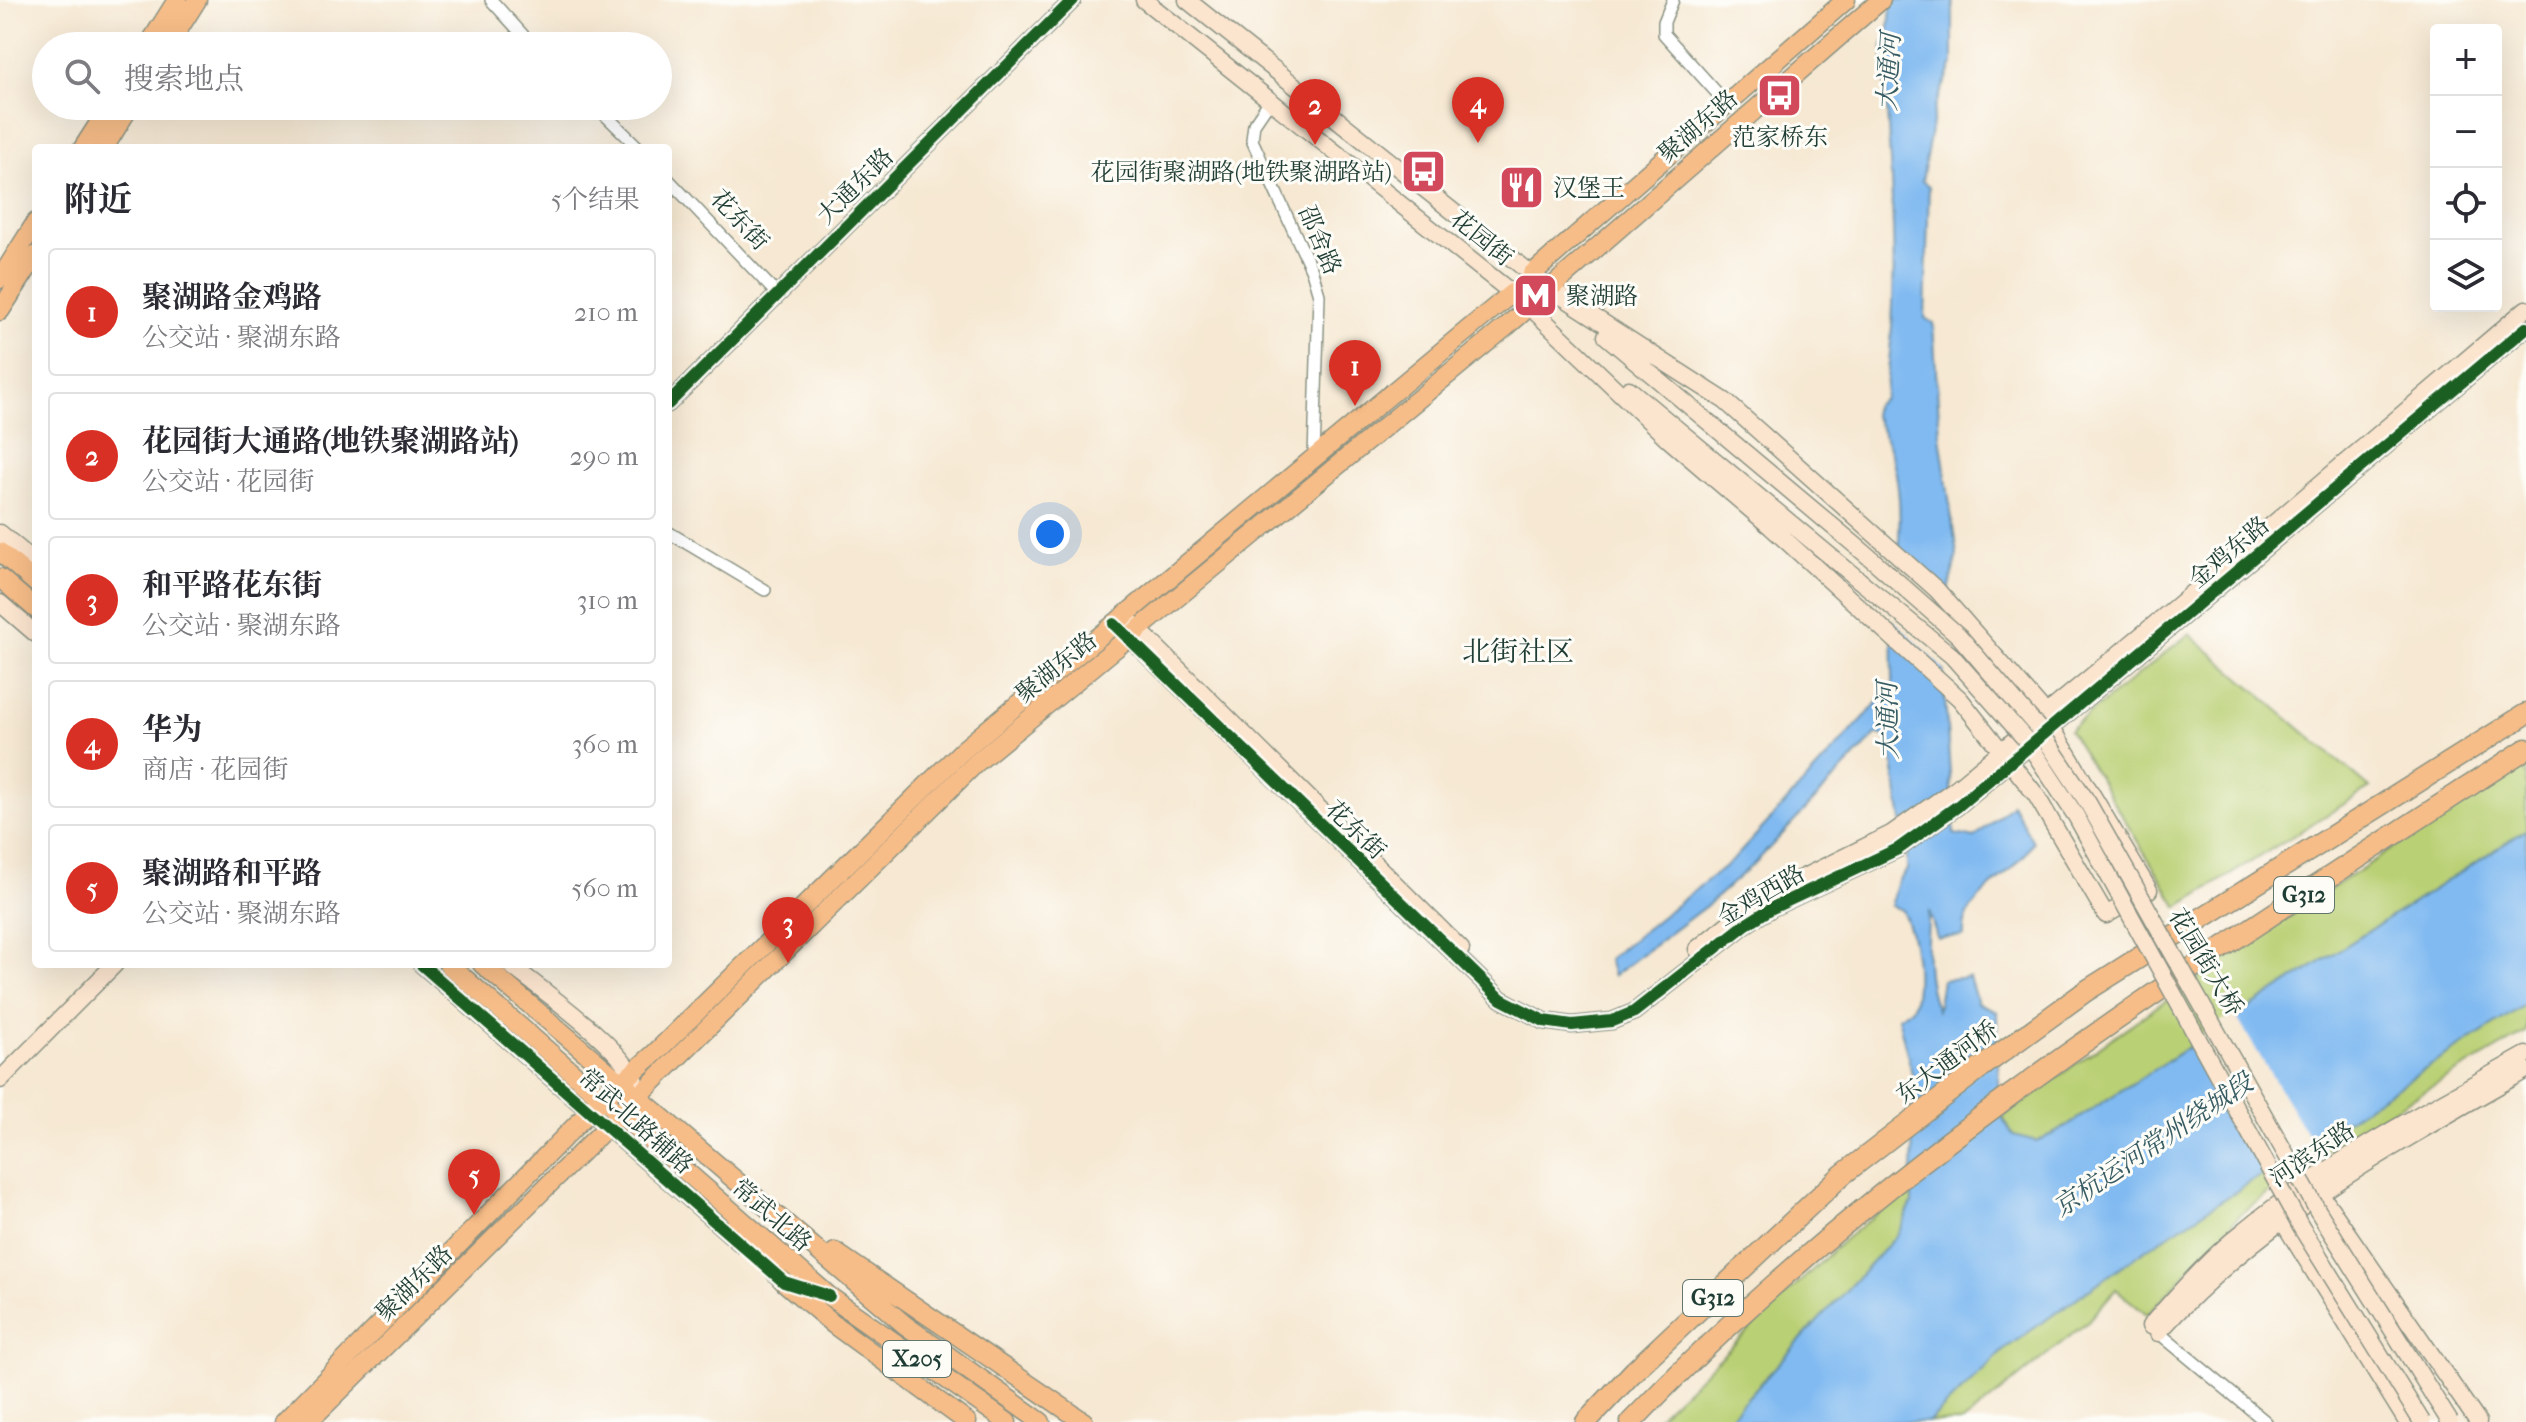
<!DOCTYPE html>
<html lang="zh">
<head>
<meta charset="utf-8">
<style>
	body { margin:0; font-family:"IM FELL French Canon","Noto Serif SC",serif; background:#f2f2f3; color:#2b2b33 }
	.controls { position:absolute; right:24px; top:24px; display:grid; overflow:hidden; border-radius:8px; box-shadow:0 8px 32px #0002 }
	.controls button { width:72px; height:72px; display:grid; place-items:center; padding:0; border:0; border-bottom:2px solid #e1e1e2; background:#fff; color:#2b2b33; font:40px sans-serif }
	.you { position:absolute; left:1050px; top:534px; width:28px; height:28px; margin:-20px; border:6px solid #fff; border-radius:50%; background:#1a73e8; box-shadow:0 0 0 12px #1a73e833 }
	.badge { display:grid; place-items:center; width:52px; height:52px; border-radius:50%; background:#d93025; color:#fff; font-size:26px; font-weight:700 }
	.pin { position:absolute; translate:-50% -66px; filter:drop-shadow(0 2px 4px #0008) }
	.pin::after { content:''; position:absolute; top:42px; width:28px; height:24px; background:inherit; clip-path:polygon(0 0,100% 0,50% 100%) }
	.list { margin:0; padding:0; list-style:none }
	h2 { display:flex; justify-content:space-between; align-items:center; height:104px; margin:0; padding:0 32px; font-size:34px }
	h2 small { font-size:26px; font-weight:400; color:#7c7c81 }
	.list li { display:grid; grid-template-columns:52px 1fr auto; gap:24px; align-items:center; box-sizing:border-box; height:128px; margin:0 16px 16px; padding:0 16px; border:2px solid #e1e1e2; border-radius:8px }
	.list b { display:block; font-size:30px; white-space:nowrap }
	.list p { margin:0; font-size:26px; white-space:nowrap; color:#7c7c81 }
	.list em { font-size:26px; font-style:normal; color:#7c7c81 }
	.icon { flex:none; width:44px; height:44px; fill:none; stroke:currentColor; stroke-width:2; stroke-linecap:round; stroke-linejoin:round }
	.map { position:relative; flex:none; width:2526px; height:1422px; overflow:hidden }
	.search { position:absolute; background:#fff; box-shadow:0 8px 32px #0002; left:32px; top:32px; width:640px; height:88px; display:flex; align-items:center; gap:20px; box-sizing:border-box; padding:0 28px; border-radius:44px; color:#7c7c81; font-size:30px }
	.panel { position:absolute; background:#fff; box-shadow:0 8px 32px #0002; left:32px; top:144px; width:640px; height:824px; border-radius:8px }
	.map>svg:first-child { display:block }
	.green { fill:#bad074; stroke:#6c8654; stroke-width:2 }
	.water { fill:#80baf1; stroke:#507c92; stroke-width:2 }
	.pier { fill:#f6e8d2 }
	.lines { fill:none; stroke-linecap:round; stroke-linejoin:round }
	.street-casing { stroke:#8a9283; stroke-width:14 }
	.secondary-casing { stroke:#8a9283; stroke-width:19 }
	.primary-casing { stroke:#8a9283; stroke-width:21 }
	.highway-casing { stroke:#8a9283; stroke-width:23 }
	.street { stroke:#fff; stroke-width:11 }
	.secondary { stroke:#fce5cf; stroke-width:16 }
	.primary { stroke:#f7bd88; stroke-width:18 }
	.highway { stroke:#f7bd88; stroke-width:20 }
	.secondary-bridge-casing { stroke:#8a9283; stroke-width:19; stroke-linecap:butt }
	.secondary-bridge { stroke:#fce5cf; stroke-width:16 }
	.cycleway-casing { stroke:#fdfcf7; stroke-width:17 }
	.cycleway { stroke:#1b5e20; stroke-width:12 }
	.labels { text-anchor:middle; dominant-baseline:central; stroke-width:6; stroke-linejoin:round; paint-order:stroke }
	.shield { fill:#fdfcf7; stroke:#62766e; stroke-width:2 }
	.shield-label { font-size:22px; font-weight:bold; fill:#1f3d34 }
	.street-label { font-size:24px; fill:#1f3d34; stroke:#fdfcf7 }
	.poi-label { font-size:24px; fill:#1f3d34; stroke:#fdfcf7; text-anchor:start }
	.water-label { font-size:26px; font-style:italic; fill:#375c63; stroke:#fdfcf7 }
	.quarter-label { font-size:28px; fill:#1f3d34; stroke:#fdfcf7 }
</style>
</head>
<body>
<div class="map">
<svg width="2526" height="1422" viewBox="0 0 2526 1422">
	<rect width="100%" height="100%" fill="#fdfcf7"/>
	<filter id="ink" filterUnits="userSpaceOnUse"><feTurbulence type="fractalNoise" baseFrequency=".0125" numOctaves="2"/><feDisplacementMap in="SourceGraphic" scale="16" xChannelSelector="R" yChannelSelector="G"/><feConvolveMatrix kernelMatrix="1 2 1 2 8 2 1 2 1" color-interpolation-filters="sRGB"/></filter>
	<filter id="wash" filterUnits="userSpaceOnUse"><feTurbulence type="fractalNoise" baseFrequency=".006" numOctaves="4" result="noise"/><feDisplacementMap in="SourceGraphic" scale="32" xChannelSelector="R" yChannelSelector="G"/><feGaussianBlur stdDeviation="1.8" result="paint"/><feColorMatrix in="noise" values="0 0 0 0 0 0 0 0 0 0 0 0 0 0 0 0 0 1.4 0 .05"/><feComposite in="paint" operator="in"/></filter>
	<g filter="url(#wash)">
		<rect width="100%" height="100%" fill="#f6e8d2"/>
		<path class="green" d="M2189 634 2370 788 2178 907 2069 730Z
			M2526 761V830L2055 1133 2036 1141 2013 1135 2003 1117C2172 991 2349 877 2526 761Z
			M2526 1004V1032L2341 1140 2242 1213 2147 1315 2116 1289 2086 1323 1963 1422H1929L2006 1348 2139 1254Z
			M1912 1185V1203L1898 1234 1725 1422H1652L1845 1239Z"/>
		<path class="water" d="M1892 0H1953V64L1935 106 1922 181 1929 186 1925 318 1933 323 1940 435 1957 555 1940 622 1954 834 1975 838 2012 804 2033 842C2014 879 1960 895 1964 936L1937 938 1929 911C1926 943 1924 981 1937 1010L1942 980 1969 977 1977 1003 1997 1011 1999 1112 2013 1135 2036 1141 2055 1133 2526 830V1004L2139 1254 2006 1348 1929 1422H1725L1898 1234 1912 1203 1913 1078 1898 1017 1912 1008C1921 979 1915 937 1902 910L1891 906 1898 881 1907 870V853L1890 744 1884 735H1876L1757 861 1710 903 1613 976 1608 959 1734 859 1893 686C1893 663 1892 640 1893 618 1897 550 1913 475 1873 415L1875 405 1884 398C1903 288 1889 158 1883 46L1888 35Z"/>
		<path class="pier" d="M1894 549 1949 603 1944 623 1948 674 1889 616Z
			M2234 1013 2314 1146 2268 1175 2190 1041Z"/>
	</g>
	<g filter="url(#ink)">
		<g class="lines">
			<defs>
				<path id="street" d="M491 0 533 46
					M1673 0 1664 22V34L1726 103
					M1271 99 1254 124 1252 140 1312 271 1319 295 1314 457
					M596 106 639 148
					M668 179 777 294
					M668 532 765 590
					M2153 1328 2266 1422"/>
				<path id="secondary" d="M1144 0 1537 313
					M1187 0 1558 295
					M1530 307 1668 439 1771 527 1960 699 2036 795 2106 915 2149 890 2039 706 1937 590 1725 401 1549 288
					M1606 336 1874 561
					M1629 389 1859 580
					M668 404 1073 0
					M0 533 36 563
					M0 603 36 634
					M1131 622 1461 949
					M1121 630 1501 999 1544 1021 1572 1025 1612 1021 1634 1012 1745 925 1772 908 1898 849 1958 806 2526 328
					M1697 949 1759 899 1891 834 1955 789 2173 609 2526 309
					M421 964 742 1245
					M509 964C539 988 629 1051 636 1085
					M0 1080 115 964
					M2315 1186 2478 1422
					M2277 1212 2407 1422
					M2150 1326C2180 1292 2209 1258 2245 1230 2330 1160 2430 1109 2526 1055
					M2158 1333C2260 1218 2394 1145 2526 1070"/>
				<path id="primary" d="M148 46 177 0
					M168 46 197 0
					M83 148 110 106
					M104 148 130 106
					M1532 274 1846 0
					M0 279 36 222
					M0 311 36 255
					M0 552 36 583
					M0 578 36 609
					M448 964 829 1296 1007 1422
					M482 964 905 1325 1041 1422
					M734 1227 784 1282 833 1324 967 1422
					M835 1252 1084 1422
					M284 1422 591 1110 655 1053 963 750 1512 293
					M308 1422 976 763 1507 326 1881 0"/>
				<path id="highway" d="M1586 1422 1635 1370 1842 1175 1983 1066 2086 991 2526 714
					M1631 1422C1891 1150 2213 954 2526 749"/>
			</defs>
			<use href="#street" class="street-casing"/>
			<use href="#secondary" class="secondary-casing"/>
			<use href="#primary" class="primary-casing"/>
			<use href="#highway" class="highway-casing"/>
			<use href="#street" class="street"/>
			<use href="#secondary" class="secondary"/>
			<use href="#primary" class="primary"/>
			<use href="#highway" class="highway"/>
			<defs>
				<path id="secondary-bridge" d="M1874 561 1959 636 2038 728 2088 803 2318 1211 2450 1422
					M1859 580 1952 656 2026 740 2076 816 2301 1227 2422 1422"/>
			</defs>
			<use href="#secondary-bridge" class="secondary-bridge-casing"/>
			<use href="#secondary-bridge" class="secondary-bridge"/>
			<defs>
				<path id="cycleway" d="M668 404 1073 0
					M1114 624 1501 999 1544 1021 1572 1025 1612 1021 1634 1012 1745 925 1772 908 1898 849 1958 806 2526 328
					M421 964 784 1282 829 1296"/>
			</defs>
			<use href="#cycleway" class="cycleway-casing"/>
			<use href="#cycleway" class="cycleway"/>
		</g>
	</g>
	<defs>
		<symbol id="bus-square" viewBox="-11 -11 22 22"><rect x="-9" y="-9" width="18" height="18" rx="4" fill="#d1495b" stroke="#fdfcf7"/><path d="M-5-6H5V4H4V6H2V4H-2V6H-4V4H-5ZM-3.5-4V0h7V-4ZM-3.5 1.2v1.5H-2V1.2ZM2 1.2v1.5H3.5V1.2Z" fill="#fff"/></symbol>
		<symbol id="restaurant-square" viewBox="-11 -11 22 22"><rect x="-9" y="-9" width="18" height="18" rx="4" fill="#d1495b" stroke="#fdfcf7"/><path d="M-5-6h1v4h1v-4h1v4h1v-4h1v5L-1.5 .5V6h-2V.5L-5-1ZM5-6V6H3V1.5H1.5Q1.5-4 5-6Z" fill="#fff"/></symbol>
		<symbol id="metro-square" viewBox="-11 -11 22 22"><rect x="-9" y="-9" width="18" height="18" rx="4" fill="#d1495b" stroke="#fdfcf7"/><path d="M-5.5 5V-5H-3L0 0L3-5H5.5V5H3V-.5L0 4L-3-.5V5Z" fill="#fff"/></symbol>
	</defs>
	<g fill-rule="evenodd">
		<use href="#bus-square" x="1754" y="70" width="51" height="51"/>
		<use href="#bus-square" x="1398" y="146" width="51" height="51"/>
		<use href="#restaurant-square" x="1496" y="162" width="51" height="51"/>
		<use href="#metro-square" x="1510" y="270" width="51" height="51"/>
	</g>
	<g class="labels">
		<g class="shield">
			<rect x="2274" y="877" width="60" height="36" rx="6"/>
			<rect x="1683" y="1280" width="60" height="36" rx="6"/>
			<rect x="883" y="1341" width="68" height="36" rx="6"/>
		</g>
		<g class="shield-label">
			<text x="2304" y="895">G312</text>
			<text x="1713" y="1298">G312</text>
			<text x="917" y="1359">X205</text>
		</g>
		<g class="street-label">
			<text transform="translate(1698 126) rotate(-41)">聚湖东路</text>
			<text transform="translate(855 186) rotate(-45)">大通东路</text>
			<text transform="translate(740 220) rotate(47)">花东街</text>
			<text transform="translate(1482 238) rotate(39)">花园街</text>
			<text transform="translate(1320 240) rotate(67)">邵舍路</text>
			<text transform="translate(2229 552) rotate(-40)">金鸡东路</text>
			<text transform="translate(1056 667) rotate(-39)">聚湖东路</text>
			<text transform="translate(1356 830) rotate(44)">花东街</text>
			<text transform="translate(1761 895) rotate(-30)">金鸡西路</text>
			<text transform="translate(2206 962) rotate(59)">花园街大桥</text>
			<text transform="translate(1947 1062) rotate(-37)">东大通河桥</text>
			<text transform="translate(636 1121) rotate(42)">常武北路辅路</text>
			<text transform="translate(2312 1154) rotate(-34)">河滨东路</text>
			<text transform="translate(772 1215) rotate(41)">常武北路</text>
			<text transform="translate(414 1283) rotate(-45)">聚湖东路</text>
		</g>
		<g class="poi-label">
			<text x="1780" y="137" text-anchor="middle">范家桥东</text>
			<text x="1392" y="172" text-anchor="end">花园街聚湖路(地铁聚湖路站)</text>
			<text x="1553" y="188">汉堡王</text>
			<text x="1566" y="296">聚湖路</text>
		</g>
		<g class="water-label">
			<text transform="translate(1889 72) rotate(-87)">大通河</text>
			<text transform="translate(1888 721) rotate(-91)">大通河</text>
			<text transform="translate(2153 1145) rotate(-34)">京杭运河常州绕城段</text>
		</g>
		<g class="quarter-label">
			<text x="1518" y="651">北街社区</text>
		</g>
	</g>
</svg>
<div class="controls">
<button>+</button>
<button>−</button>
<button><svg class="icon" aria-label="locate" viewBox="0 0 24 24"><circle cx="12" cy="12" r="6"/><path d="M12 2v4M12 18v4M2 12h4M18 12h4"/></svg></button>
<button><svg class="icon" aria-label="layers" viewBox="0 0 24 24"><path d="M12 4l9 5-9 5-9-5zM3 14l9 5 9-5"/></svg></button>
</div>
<div class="you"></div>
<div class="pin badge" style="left:1355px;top:406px">1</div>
<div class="pin badge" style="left:1315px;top:145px">2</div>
<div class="pin badge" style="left:788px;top:963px">3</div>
<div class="pin badge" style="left:1478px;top:143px">4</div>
<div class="pin badge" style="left:474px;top:1215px">5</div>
<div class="search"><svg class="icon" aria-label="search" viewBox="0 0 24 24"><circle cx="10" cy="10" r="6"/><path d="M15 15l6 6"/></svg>搜索地点</div>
<section class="panel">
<h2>附近<small>5个结果</small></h2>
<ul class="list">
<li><span class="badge">1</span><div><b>聚湖路金鸡路</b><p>公交站 · 聚湖东路</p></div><em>210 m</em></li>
<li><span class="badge">2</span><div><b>花园街大通路(地铁聚湖路站)</b><p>公交站 · 花园街</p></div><em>290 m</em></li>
<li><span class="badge">3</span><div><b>和平路花东街</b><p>公交站 · 聚湖东路</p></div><em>310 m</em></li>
<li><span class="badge">4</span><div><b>华为</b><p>商店 · 花园街</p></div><em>360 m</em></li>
<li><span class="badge">5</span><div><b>聚湖路和平路</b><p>公交站 · 聚湖东路</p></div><em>560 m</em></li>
</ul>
</section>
</div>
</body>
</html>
